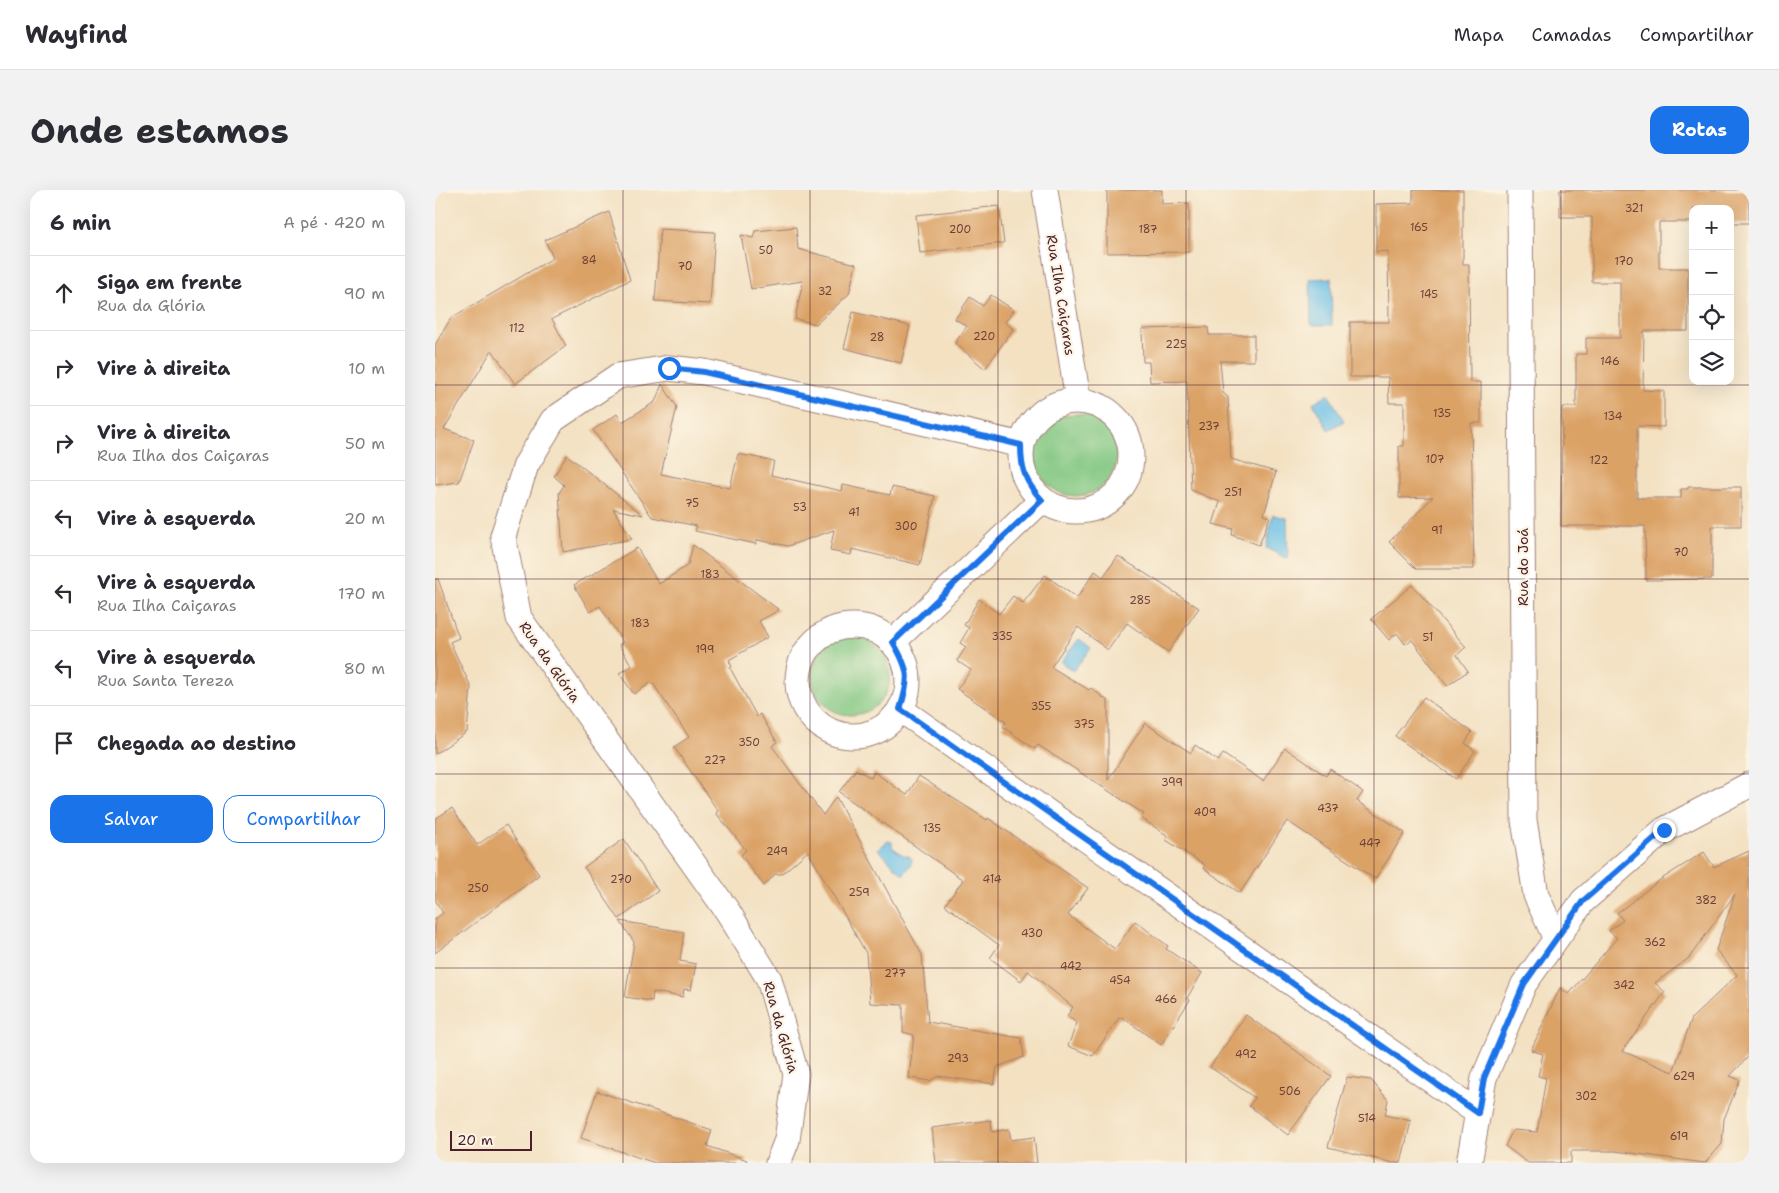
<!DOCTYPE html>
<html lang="pt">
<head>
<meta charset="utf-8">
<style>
	body { margin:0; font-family:"Shantell Sans",sans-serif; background:#f2f2f3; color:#2b2b33 }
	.controls { position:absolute; right:15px; top:15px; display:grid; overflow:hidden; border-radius:10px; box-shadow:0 5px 20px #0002 }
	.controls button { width:45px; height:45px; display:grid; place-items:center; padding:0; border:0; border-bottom:1px solid #e1e1e2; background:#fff; color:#2b2b33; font:25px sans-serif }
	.scale { position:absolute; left:15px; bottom:12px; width:82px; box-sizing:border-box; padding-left:5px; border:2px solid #4a1f2b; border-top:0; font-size:14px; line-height:18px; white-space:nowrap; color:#4a1f2b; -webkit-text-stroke:4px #fcf5e5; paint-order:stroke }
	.stop { position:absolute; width:15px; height:15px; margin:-11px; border:4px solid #1a73e8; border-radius:50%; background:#fff }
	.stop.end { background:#1a73e8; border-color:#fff; box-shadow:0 1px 5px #0008 }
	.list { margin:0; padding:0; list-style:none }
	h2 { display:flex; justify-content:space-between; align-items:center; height:65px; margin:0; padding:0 20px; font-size:21px }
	h2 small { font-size:16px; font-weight:400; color:#7c7c81 }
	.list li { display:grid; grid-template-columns:32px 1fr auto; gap:15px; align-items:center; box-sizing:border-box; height:75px; padding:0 20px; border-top:1px solid #e1e1e2 }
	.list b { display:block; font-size:19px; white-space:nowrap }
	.list p { margin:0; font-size:16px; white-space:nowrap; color:#7c7c81 }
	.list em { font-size:16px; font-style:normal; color:#7c7c81 }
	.actions { display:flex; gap:10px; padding:15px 20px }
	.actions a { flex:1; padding:11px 0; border:1px solid #1a73e8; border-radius:15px; text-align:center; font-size:18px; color:#1a73e8 }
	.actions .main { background:#1a73e8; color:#fff }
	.icon { flex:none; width:28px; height:28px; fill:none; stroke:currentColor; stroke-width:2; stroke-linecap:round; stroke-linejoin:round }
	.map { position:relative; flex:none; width:1314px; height:973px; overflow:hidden; border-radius:15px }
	header { display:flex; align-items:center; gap:30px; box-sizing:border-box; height:70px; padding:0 25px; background:#fff; border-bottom:1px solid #e1e1e2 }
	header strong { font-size:24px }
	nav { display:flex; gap:28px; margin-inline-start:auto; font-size:18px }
	.intro { display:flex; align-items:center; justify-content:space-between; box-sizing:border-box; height:120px; padding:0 30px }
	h1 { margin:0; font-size:35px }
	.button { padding:12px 22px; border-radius:15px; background:#1a73e8; color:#fff; font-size:18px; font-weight:700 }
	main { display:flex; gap:30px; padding:0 30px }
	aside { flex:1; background:#fff; border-radius:15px; box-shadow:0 5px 20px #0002 }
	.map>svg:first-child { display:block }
	.green { fill:#80c681; stroke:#657256 }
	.water { fill:#6ac0e7; stroke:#5a7089 }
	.building { fill:#dba266; fill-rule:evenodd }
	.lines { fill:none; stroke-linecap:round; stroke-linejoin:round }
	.minor-casing { stroke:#9e8076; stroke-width:27 }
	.minor { stroke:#fff; stroke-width:25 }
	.route { stroke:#1a73e8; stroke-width:6 }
	.grid { fill:none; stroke:#4a1f2b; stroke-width:1; stroke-opacity:0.55 }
	.labels { text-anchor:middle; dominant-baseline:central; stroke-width:4.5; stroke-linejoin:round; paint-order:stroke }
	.number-label { font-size:11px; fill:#6e403a }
	.street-label { font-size:14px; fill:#4a1f2b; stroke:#fcf5e5 }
</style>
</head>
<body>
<header>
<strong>Wayfind</strong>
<nav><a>Mapa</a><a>Camadas</a><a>Compartilhar</a></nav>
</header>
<div class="intro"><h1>Onde estamos</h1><a class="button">Rotas</a></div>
<main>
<aside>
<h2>6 min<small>A pé · 420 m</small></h2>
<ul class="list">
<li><svg class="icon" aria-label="ahead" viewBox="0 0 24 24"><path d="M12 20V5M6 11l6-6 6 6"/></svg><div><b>Siga em frente</b><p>Rua da Glória</p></div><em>90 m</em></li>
<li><svg class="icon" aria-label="right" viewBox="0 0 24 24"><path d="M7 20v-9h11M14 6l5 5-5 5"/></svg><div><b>Vire à direita</b></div><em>10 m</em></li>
<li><svg class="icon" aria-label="right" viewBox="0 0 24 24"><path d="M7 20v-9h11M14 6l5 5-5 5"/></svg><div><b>Vire à direita</b><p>Rua Ilha dos Caiçaras</p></div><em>50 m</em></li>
<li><svg class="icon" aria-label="left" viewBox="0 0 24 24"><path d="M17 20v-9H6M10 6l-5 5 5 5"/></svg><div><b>Vire à esquerda</b></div><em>20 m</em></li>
<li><svg class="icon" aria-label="left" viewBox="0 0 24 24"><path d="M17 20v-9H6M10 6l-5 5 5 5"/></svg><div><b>Vire à esquerda</b><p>Rua Ilha Caiçaras</p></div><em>170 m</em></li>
<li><svg class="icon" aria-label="left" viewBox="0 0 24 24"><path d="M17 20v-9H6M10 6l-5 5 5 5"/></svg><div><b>Vire à esquerda</b><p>Rua Santa Tereza</p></div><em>80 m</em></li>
<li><svg class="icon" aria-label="arrive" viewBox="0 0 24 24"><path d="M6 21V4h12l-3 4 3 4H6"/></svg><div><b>Chegada ao destino</b></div></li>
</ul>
<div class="actions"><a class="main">Salvar</a><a>Compartilhar</a></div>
</aside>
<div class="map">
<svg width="1314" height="973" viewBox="0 0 1314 973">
	<rect width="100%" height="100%" fill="#fcf5e5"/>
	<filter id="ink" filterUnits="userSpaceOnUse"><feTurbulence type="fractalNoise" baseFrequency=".02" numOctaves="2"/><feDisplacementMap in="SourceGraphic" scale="10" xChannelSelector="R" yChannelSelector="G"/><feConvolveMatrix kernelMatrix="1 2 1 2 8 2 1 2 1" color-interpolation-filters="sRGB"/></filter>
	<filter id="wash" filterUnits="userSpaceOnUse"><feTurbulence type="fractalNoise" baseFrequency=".0096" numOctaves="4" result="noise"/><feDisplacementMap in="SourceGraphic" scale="20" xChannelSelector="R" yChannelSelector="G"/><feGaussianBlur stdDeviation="1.12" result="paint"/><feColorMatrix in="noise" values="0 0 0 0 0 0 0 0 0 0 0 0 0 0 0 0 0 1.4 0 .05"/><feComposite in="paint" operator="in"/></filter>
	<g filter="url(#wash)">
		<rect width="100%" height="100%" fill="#f3e1c2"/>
		<path class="green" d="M600 265a41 41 0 1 1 82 0a41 41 0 1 1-82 0Z
			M377 486a39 39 0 1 1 78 0a39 39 0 1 1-78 0Z"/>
		<path class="water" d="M896 88 897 135H876L875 89Z
			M893 204 909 231 893 240 878 213Z
			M838 325 852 328 853 369 831 358Z
			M644 449 656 458 638 481 626 472Z
			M453 651 457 652V657L468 665 474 666 477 669 476 675 468 685 443 659Z"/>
		<g id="blocks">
			<path class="building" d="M672 0H727V14L754 13V62L672 63Z
				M978 0H1028V74H1034L1035 192H1046V233H1036L1039 379H981L954 352 998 307 964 308V256H969V213H954L953 187H915V132H954L953 61 941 62V14L978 13Z
				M1125 0H1314V33H1295V19H1258V32H1224V78H1253V141H1209L1208 200 1229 201V237L1202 236V308H1246V299H1253V297H1306V336H1277V389L1211 390 1210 336H1126L1127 217H1141V164H1151V148H1185V92H1157V27H1125Z
				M564 16 569 53 485 63 481 25Z
				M174 22 195 90 117 129 131 156 80 194 57 160 9 239 39 250 24 292 0 295V155L16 128 118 68 110 50Z
				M361 37 363 59 421 74 414 104 381 134 360 129 368 91 316 99 306 45 318 48 320 41Z
				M225 39 280 42 275 114 220 111Z
				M556 105 579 120 570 132 578 139 550 179 520 153 532 136 520 129 535 107 548 116Z
				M418 122 475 136 466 173 409 158Z
				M773 137 774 145H819V171H785L788 203 793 207 796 269 841 282 829 325 835 327 824 355 797 345 798 339 778 334 785 312 756 300 752 191 715 192 714 172H708L707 139Z
				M227 194 242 217 226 284 295 298 303 264 339 271 336 285 407 301 408 295 455 305 457 297 500 306 485 375 417 359 416 365 395 361 399 340 353 356 322 350 321 354 260 341 262 336 217 327 158 240 182 224 187 232 220 212Z
				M132 265 208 325 178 319 197 349 128 362 124 303 129 295 119 286Z
				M258 355 344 420 324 431 333 447 294 470 297 477 295 478 322 527 325 524 342 552 337 556 388 625 401 607 487 765 493 832 586 848 589 867 562 877 559 894 503 886 495 891 474 888 479 845 468 842V815L435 813 431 763 373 661 347 684H340L329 696 306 665 311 660 281 623 283 621 239 557 254 547 217 492 199 504 184 483 197 476 184 455 188 452 165 416 155 422 139 395 202 358 224 394 253 375Z
				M683 366 764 418 733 462 692 433 673 460 643 437 616 477 654 500 656 498 673 511V590L710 533 756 563 760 555 783 571 788 564 828 591 850 558 891 586 895 579 928 602 922 611 970 643 940 689 852 631 805 703 768 678 770 675 731 650 733 646 706 628 709 624 603 555 600 559 568 537 571 532 522 499 536 480 522 471 531 457 525 453 534 438 529 435 544 409 564 424 578 406 588 413 610 385 642 408 660 381 668 387Z
				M0 389H3L24 448 15 452 36 497 32 542 0 564Z
				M977 395 1031 457 1022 465 1033 481 1012 496 977 450 970 454 962 443 954 450 936 429Z
				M989 507 1037 542 1030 553 1040 561 1021 589 960 546Z
				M421 579 436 588 439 582 472 605 484 586 552 630 553 628 653 698 633 725 680 759 700 731 733 756 731 759 767 783 752 808 755 810 726 855 687 827 686 829 684 828 658 866 633 856 642 833 632 826 638 817 593 781 586 791 555 768 564 755 510 715 528 690 404 602Z
				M17 618 42 655 71 635 104 685 0 763V729L8 723 0 710V629Z
				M189 649 223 701 184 729 149 677Z
				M1314 661V866L1295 886 1305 890 1289 929 1287 954 1270 973 1180 961H1136V973H1093L1070 956 1078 940 1102 942 1111 888 1103 886 1108 864 1096 860 1125 798 1134 804 1182 748 1174 741 1188 730 1182 723 1225 690 1269 662 1279 677ZM1300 704 1281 760 1302 785 1257 828 1238 882 1187 861 1230 802 1220 793 1254 768Z
				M185 731 249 742 245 771 261 774 256 800 249 799 248 807 218 802 217 811 190 807 199 752Z
				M811 825 896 886 853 945 814 916 820 908 775 877Z
				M912 887 936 890 953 910 950 925 976 931 966 973H958L893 957Z
				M162 901 277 940 272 956 312 970 311 973H220L146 948Z
				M556 930 557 942 574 939 576 950 599 947 602 973H501L497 938Z"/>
		</g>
	</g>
	<g filter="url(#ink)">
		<use href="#blocks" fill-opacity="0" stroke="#9e8076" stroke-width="1"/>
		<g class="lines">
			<defs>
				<path id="minor" d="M610 0 643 210
					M1085 0 1089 630 1101 705 1121 749
					M586 266a55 55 0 1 1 110 0a55 55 0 1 1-110 0Z
					M363 491a55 55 0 1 1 110 0a55 55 0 1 1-110 0Z
					M458 452 607 310
					M465 519 1043 923
					M343 973 352 950 361 884 334 789 293 722 84 428 68 346 91 275 118 230 183 186 234 178 269 182 587 255
					M1034 973 1049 888 1089 794 1148 711 1229 640 1314 595"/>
			</defs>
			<use href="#minor" class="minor-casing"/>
			<use href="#minor" class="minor"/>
		</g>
	</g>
	<g class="lines" filter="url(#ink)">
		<path class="route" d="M234 178 269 182 586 255C586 280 590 292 607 310L458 452C475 481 475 488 465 519L1043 923 1049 888 1089 794 1148 711 1229 640"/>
	</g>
	<path class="grid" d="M188 0V973M375 0V973M563 0V973M751 0V973M939 0V973M1126 0V973M0 195H1314M0 389H1314M0 584H1314M0 778H1314"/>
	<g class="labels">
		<g class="number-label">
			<text x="1199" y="18">321</text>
			<text x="984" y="37">165</text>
			<text x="525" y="39">200</text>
			<text x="713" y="39">187</text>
			<text x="331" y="60">50</text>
			<text x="154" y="70">84</text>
			<text x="1189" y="71">170</text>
			<text x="250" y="76">70</text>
			<text x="390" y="101">32</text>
			<text x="994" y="104">145</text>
			<text x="82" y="138">112</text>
			<text x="549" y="146">220</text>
			<text x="442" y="147">28</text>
			<text x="741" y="154">225</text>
			<text x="1175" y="171">146</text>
			<text x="1007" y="223">135</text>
			<text x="1178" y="226">134</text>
			<text x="774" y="236">237</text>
			<text x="1000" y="269">107</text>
			<text x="1164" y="270">122</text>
			<text x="798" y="302">251</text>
			<text x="257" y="313">75</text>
			<text x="365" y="317">53</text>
			<text x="419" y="322">41</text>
			<text x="471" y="336">300</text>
			<text x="1002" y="340">91</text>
			<text x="1246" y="362">70</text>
			<text x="275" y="384">183</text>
			<text x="705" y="410">285</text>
			<text x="205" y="433">183</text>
			<text x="567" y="446">335</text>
			<text x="993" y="447">51</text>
			<text x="270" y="459">199</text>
			<text x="606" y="516">355</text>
			<text x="649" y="534">375</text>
			<text x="314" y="552">350</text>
			<text x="280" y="570">227</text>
			<text x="737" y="592">399</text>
			<text x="893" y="618">437</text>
			<text x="770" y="622">409</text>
			<text x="497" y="638">135</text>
			<text x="935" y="653">447</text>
			<text x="342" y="661">249</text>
			<text x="186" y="689">270</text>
			<text x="557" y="689">414</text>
			<text x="43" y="698">250</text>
			<text x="424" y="702">259</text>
			<text x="1271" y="710">382</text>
			<text x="597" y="743">430</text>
			<text x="1220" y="752">362</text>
			<text x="636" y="776">442</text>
			<text x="460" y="783">277</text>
			<text x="685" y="790">454</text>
			<text x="1189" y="795">342</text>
			<text x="731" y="809">466</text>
			<text x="811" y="864">492</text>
			<text x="523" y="868">293</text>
			<text x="1249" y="886">629</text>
			<text x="855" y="901">506</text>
			<text x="1151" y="906">302</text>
			<text x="932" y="928">514</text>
			<text x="1244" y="946">619</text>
		</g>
		<g class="street-label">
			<text transform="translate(626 105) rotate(81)">Rua Ilha Caiçaras</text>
			<text transform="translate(1088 377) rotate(-90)">Rua do Joá</text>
			<text transform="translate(115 472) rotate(55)">Rua da Glória</text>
			<text transform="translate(346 837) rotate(74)">Rua da Glória</text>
		</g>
	</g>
</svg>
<div class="controls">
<button>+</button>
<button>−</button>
<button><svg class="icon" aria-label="locate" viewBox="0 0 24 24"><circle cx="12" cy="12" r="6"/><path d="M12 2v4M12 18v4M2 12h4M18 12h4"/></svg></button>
<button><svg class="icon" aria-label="layers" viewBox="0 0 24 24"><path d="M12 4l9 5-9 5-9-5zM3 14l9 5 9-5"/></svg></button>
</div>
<div class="scale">20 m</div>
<div class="stop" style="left:234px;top:178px"></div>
<div class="stop end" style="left:1229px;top:640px"></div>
</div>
</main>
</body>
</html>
